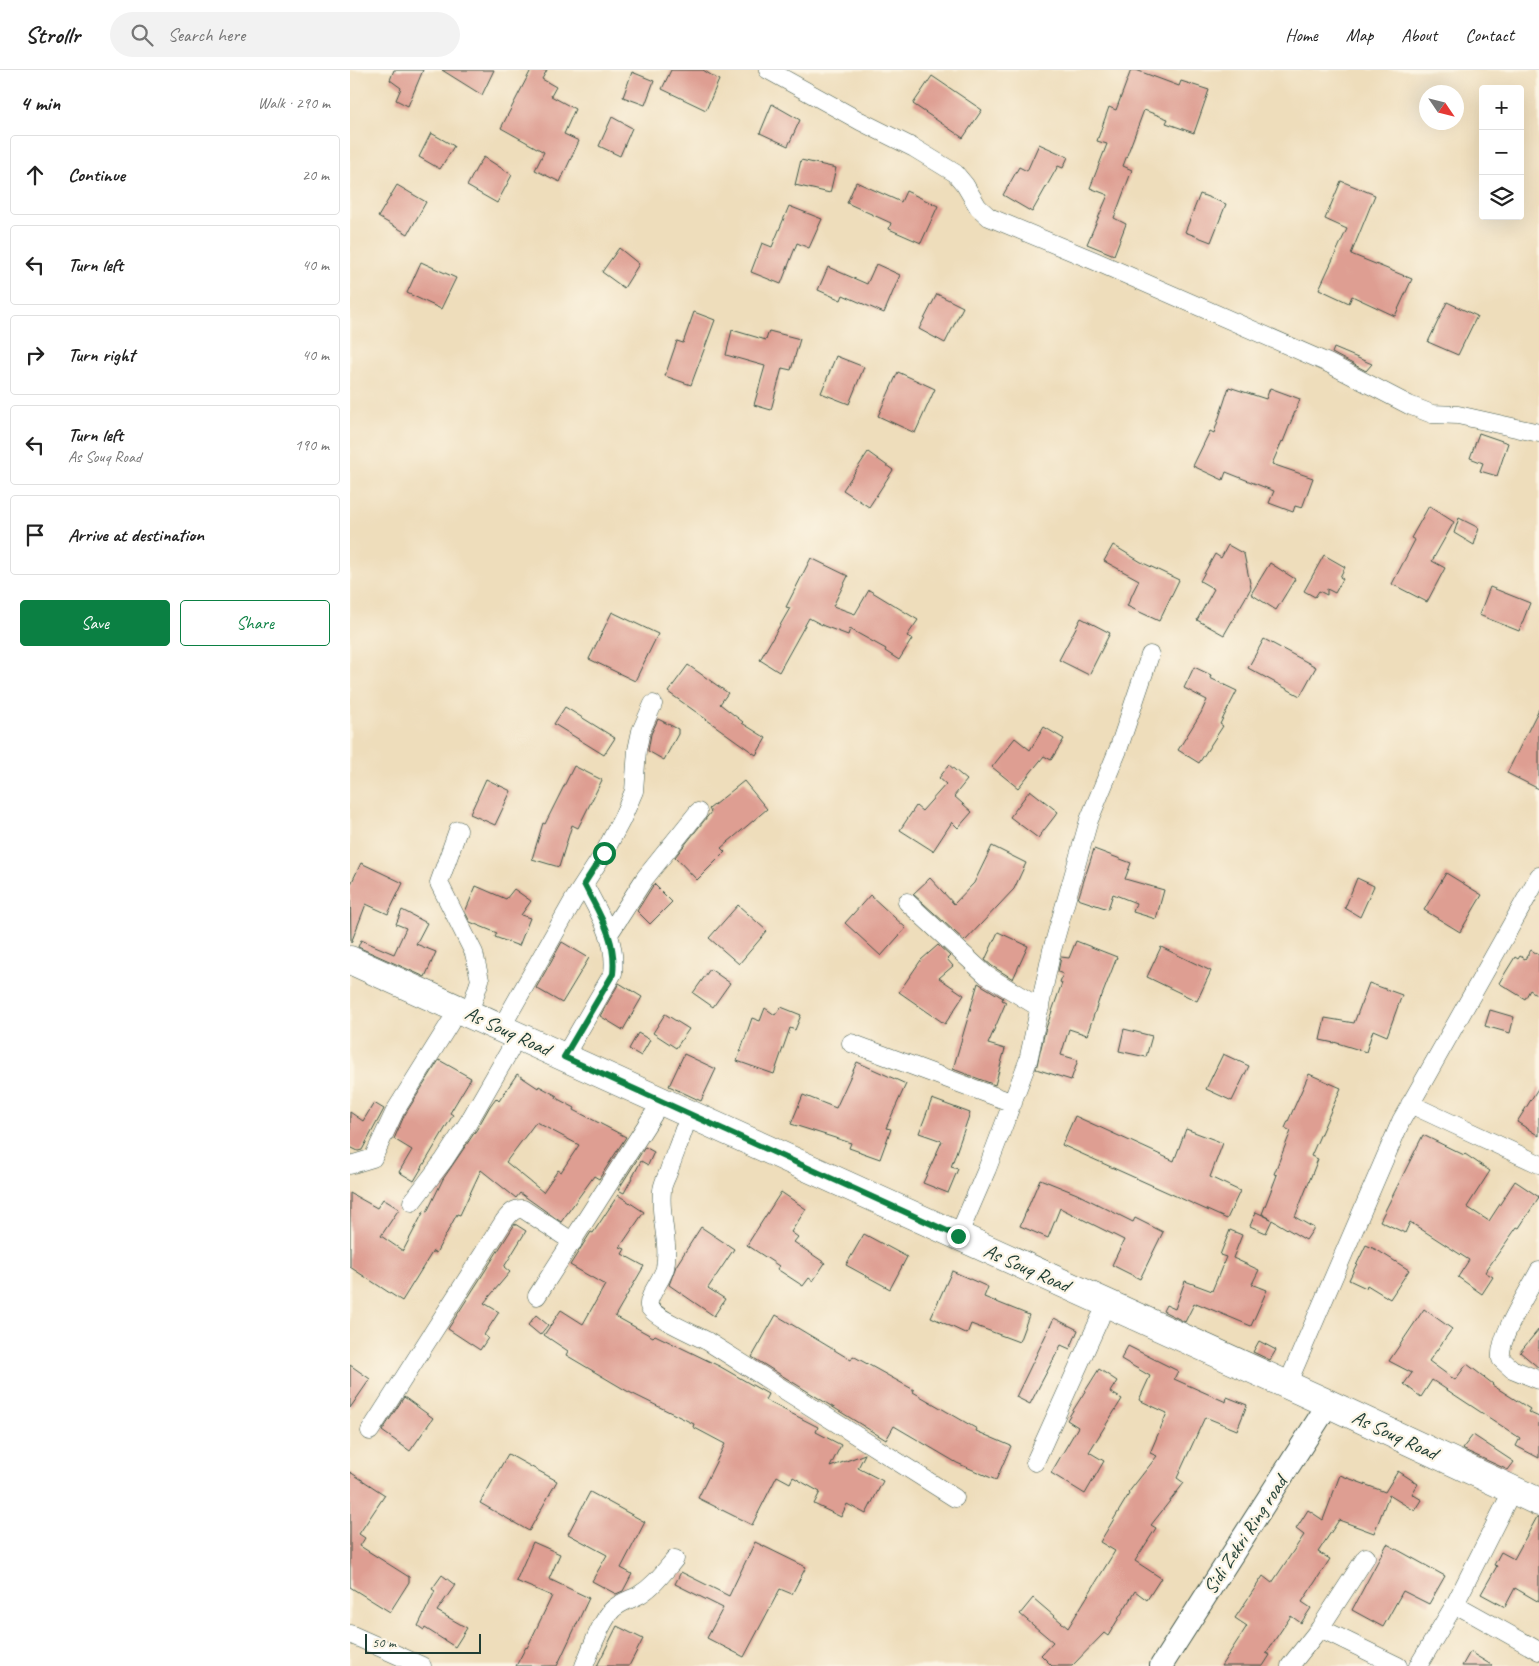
<!DOCTYPE html>
<html lang="en">
<head>
<meta charset="utf-8">
<style>
	body { margin:0; font-family:Caveat,sans-serif; background:#f2f2f2; color:#222 }
	.controls { position:absolute; right:15px; top:15px; display:grid; overflow:hidden; border-radius:5px; box-shadow:0 5px 20px #0002 }
	.controls button { width:45px; height:45px; display:grid; place-items:center; padding:0; border:0; border-bottom:1px solid #e0e0e0; background:#fff; color:#222; font:25px sans-serif }
	.compass { position:absolute; left:1069px; top:15px; width:45px; height:45px; border-radius:50%; background:#fff; box-shadow:0 5px 20px #0002; rotate:125deg }
	.scale { position:absolute; left:15px; bottom:12px; width:116px; box-sizing:border-box; padding-left:5px; border:2px solid #1f3d34; border-top:0; font-size:14px; line-height:18px; white-space:nowrap; color:#1f3d34; -webkit-text-stroke:4px #fcf5e5; paint-order:stroke }
	.stop { position:absolute; width:15px; height:15px; margin:-11px; border:4px solid #0b8043; border-radius:50%; background:#fff }
	.stop.end { background:#0b8043; border-color:#fff; box-shadow:0 1px 5px #0008 }
	.list { margin:0; padding:0; list-style:none }
	h2 { display:flex; justify-content:space-between; align-items:center; height:65px; margin:0; padding:0 20px; font-size:21px }
	h2 small { font-size:16px; font-weight:400; color:#767676 }
	.list li { display:grid; grid-template-columns:32px 1fr auto; gap:15px; align-items:center; box-sizing:border-box; height:80px; margin:0 10px 10px; padding:0 10px; border:1px solid #e0e0e0; border-radius:5px }
	.list b { display:block; font-size:19px; white-space:nowrap }
	.list p { margin:0; font-size:16px; white-space:nowrap; color:#767676 }
	.list em { font-size:16px; font-style:normal; color:#767676 }
	.actions { display:flex; gap:10px; padding:15px 20px }
	.actions a { flex:1; padding:11px 0; border:1px solid #0b8043; border-radius:5px; text-align:center; font-size:18px; color:#0b8043 }
	.actions .main { background:#0b8043; color:#fff }
	.icon { flex:none; width:28px; height:28px; fill:none; stroke:currentColor; stroke-width:2; stroke-linecap:round; stroke-linejoin:round }
	.map { position:relative; flex:none; width:1189px; height:1596px; overflow:hidden }
	header { display:flex; align-items:center; gap:30px; box-sizing:border-box; height:70px; padding:0 25px; background:#fff; border-bottom:1px solid #e0e0e0 }
	header strong { font-size:24px }
	nav { display:flex; gap:28px; margin-inline-start:auto; font-size:18px }
	.search { width:350px; height:45px; background:#f2f2f2; display:flex; align-items:center; gap:12px; box-sizing:border-box; padding:0 18px; border-radius:28px; color:#767676; font-size:19px }
	main { display:flex }
	aside { flex:1; background:#fff }
	.map>svg:first-child { display:block }
	.building { fill:#de9e92; fill-rule:evenodd }
	.lines { fill:none; stroke-linecap:round; stroke-linejoin:round }
	.minor-casing { stroke:#3e5548; stroke-width:19 }
	.tertiary-casing { stroke:#3e5548; stroke-width:24 }
	.primary-casing { stroke:#3e5548; stroke-width:29 }
	.minor { stroke:#fff; stroke-width:18 }
	.tertiary { stroke:#fff; stroke-width:22 }
	.primary { stroke:#fff; stroke-width:28 }
	.route { stroke:#0b8043; stroke-width:6 }
	.labels { text-anchor:middle; dominant-baseline:central; stroke-width:4.5; stroke-linejoin:round; paint-order:stroke }
	.street-label { font-size:20px; fill:#1f3d34; stroke:#fcf5e5 }
</style>
</head>
<body>
<header>
<strong>Strollr</strong>
<div class="search"><svg class="icon" aria-label="search" viewBox="0 0 24 24"><circle cx="10" cy="10" r="6"/><path d="M15 15l6 6"/></svg>Search here</div>
<nav><a>Home</a><a>Map</a><a>About</a><a>Contact</a></nav>
</header>
<main>
<aside>
<h2>4 min<small>Walk · 290 m</small></h2>
<ul class="list">
<li><svg class="icon" aria-label="ahead" viewBox="0 0 24 24"><path d="M12 20V5M6 11l6-6 6 6"/></svg><div><b>Continue</b></div><em>20 m</em></li>
<li><svg class="icon" aria-label="left" viewBox="0 0 24 24"><path d="M17 20v-9H6M10 6l-5 5 5 5"/></svg><div><b>Turn left</b></div><em>40 m</em></li>
<li><svg class="icon" aria-label="right" viewBox="0 0 24 24"><path d="M7 20v-9h11M14 6l5 5-5 5"/></svg><div><b>Turn right</b></div><em>40 m</em></li>
<li><svg class="icon" aria-label="left" viewBox="0 0 24 24"><path d="M17 20v-9H6M10 6l-5 5 5 5"/></svg><div><b>Turn left</b><p>As Souq Road</p></div><em>190 m</em></li>
<li><svg class="icon" aria-label="arrive" viewBox="0 0 24 24"><path d="M6 21V4h12l-3 4 3 4H6"/></svg><div><b>Arrive at destination</b></div></li>
</ul>
<div class="actions"><a class="main">Save</a><a>Share</a></div>
</aside>
<div class="map">
<svg width="1189" height="1596" viewBox="0 0 1189 1596">
	<rect width="100%" height="100%" fill="#fcf5e5"/>
	<filter id="ink" filterUnits="userSpaceOnUse"><feTurbulence type="fractalNoise" baseFrequency=".02" numOctaves="2"/><feDisplacementMap in="SourceGraphic" scale="10" xChannelSelector="R" yChannelSelector="G"/><feConvolveMatrix kernelMatrix="1 2 1 2 8 2 1 2 1" color-interpolation-filters="sRGB"/></filter>
	<filter id="wash" filterUnits="userSpaceOnUse"><feTurbulence type="fractalNoise" baseFrequency=".0096" numOctaves="4" result="noise"/><feDisplacementMap in="SourceGraphic" scale="20" xChannelSelector="R" yChannelSelector="G"/><feGaussianBlur stdDeviation="1.12" result="paint"/><feColorMatrix in="noise" values="0 0 0 0 0 0 0 0 0 0 0 0 0 0 0 0 0 1.4 0 .05"/><feComposite in="paint" operator="in"/></filter>
	<g filter="url(#wash)">
		<rect width="100%" height="100%" fill="#edb"/>
		<g id="blocks">
			<path class="building" d="M44 0H73L58 36 46 30 51 18 40 10Z
				M92 0H144L132 25Z
				M181 0H197L192 9 206 17 201 26 225 39 214 64 229 71 210 112 185 100 194 82 151 58Z
				M321 0H353L369 10 356 40 312 19Z
				M781 0H786L829 16 831 11 859 20 844 63 816 53 818 49 794 40 773 96 782 100 764 148 776 154 764 185 737 174 758 125 740 118 757 74 747 71 759 37 766 40Z
				M282 2 304 11 295 35 273 27Z
				M582 6 632 40 613 68 563 34Z
				M422 34 450 50 438 76 410 63Z
				M262 47 282 58 270 86 249 76Z
				M81 63 104 76 90 99 69 87Z
				M689 74 718 87 713 98 708 96 682 142 653 125 669 97 677 101Z
				M134 87 162 105 147 133 117 116 127 97Z
				M451 90 486 98 480 123 445 115Z
				M991 111 1025 125 1001 184 1062 209 1045 246 1002 226 999 233 969 219 997 159 975 149Z
				M506 112 551 132 556 121 588 136 571 173 539 159 541 153 497 133Z
				M47 115 76 132 58 164 28 147Z
				M850 124 876 134 861 172 835 162Z
				M439 136 472 149 459 178 447 173 431 214 401 202 412 173 422 177Z
				M269 178 289 194 274 218 252 202Z
				M71 192 106 208 91 239 57 223Z
				M526 194 550 205 534 243 493 225 491 230 468 220 478 197 517 214Z
				M587 224 613 237 595 273 569 259Z
				M1097 232 1127 246 1108 285 1078 272Z
				M344 242 365 250 341 315 315 306 327 271 333 273Z
				M382 260 416 270 419 261 450 269 441 300 432 298 421 340 404 335 415 296 376 285Z
				M984 278 1022 294 1016 301 982 283Z
				M486 286 514 297 499 334 471 323Z
				M548 302 585 319 565 363 528 346Z
				M879 317 916 329 920 318 950 329 933 372 932 371 922 394 963 408 952 438 945 436 943 442 919 433 924 421 876 402 873 410 843 396 860 361 864 363Z
				M1129 363 1158 373 1147 406 1130 401 1133 393 1120 388Z
				M518 382 543 400 519 437 493 420Z
				M1079 436 1104 452 1082 491 1095 498 1077 532 1042 514 1065 470 1061 468Z
				M1109 448 1129 458 1124 475 1104 463Z
				M763 475 791 492 829 510 809 551 777 536 789 510 754 491Z
				M878 475 894 484 901 518 874 565 847 550 864 519 850 511 865 484 871 488Z
				M974 485 995 497 990 507 993 509 985 523 977 519V525L969 521 965 527 954 521Z
				M461 488 498 506 483 536 505 544 519 520 568 550 557 566 562 569 549 590 535 581 536 579 500 559 498 565 474 556 459 548 429 602 410 590 440 538 436 537Z
				M920 493 945 509 926 540 901 524Z
				M1140 517 1180 533 1169 561 1129 545Z
				M262 542 308 564 285 611 239 589Z
				M731 548 760 563 739 605 709 590Z
				M914 569 966 597 950 626 898 598Z
				M338 595 378 623 370 634 393 652 392 653 416 668 406 685 318 622Z
				M844 597 861 605 860 608 887 621 870 654 873 656 849 693 828 680 851 643 857 630 834 618Z
				M215 637 265 668 254 685 204 654Z
				M1189 639V719L1157 703Z
				M308 649 328 659V664L314 690 298 681 301 664Z
				M694 657 714 669 701 690 694 686 668 718 642 697 665 668 680 680Z
				M599 695 617 710 604 726 622 742 608 758 602 752 583 781 550 760 566 736 572 741 596 714 589 708Z
				M224 696 252 710 228 758 222 755 209 797 182 789 193 753 195 754Z
				M136 709 161 721 145 755 120 744Z
				M394 711 417 739 371 778 375 782 347 810 325 787 361 742 359 739Z
				M680 720 708 742 688 768 660 747Z
				M642 776 676 793 664 819 615 871 563 824 580 808 604 834 624 813Z
				M744 779 781 793 775 809 814 820 806 849 783 842 786 833 763 824 758 839 728 829Z
				M11 793 53 813 38 844 16 834 1 873 0 816Z
				M1096 803 1132 825 1110 862 1074 840Z
				M1007 808 1024 816 1010 847 995 838Z
				M304 814 322 832 300 854 287 841Z
				M126 816 156 829 164 819 181 831 171 845 180 848 169 876 145 867 147 863 120 852 115 842Z
				M520 825 556 858 531 886 495 853Z
				M388 835 417 861 389 894 359 868Z
				M52 840 77 853 66 874 86 882 75 907 8 877 11 870 44 884 56 858 46 854Z
				M648 862 678 876 663 909 642 896 635 890Z
				M726 871 767 887 751 928 750 927 737 965 719 959 711 985 728 990 721 1010 686 999 695 961 712 913 710 912 713 904 708 902 711 887 719 888Z
				M212 872 239 888 212 933 186 918Z
				M588 875 600 886 597 889 603 896 589 908 614 925 595 954 549 922 571 890Z
				M811 877 861 901 847 931 797 907Z
				M1181 880 1189 885V926L1180 920 1175 929 1149 913 1165 887 1168 889 1170 886 1175 889Z
				M360 899 380 913 363 937 343 923Z
				M269 913 292 927 273 960 250 946Z
				M628 913 653 928 652 930 656 932 638 974 655 979 645 1015 603 999Z
				M1019 913 1052 925 1037 966 1023 960 1016 982 984 972V973L970 970 975 948 1004 953Z
				M431 937 451 945 445 960 440 958 424 1004 387 991 402 948 410 951 415 938 425 945Z
				M1140 940 1164 947 1160 963 1135 956Z
				M315 944 339 959 326 978 303 963Z
				M774 959 802 966 796 987 769 981Z
				M288 963 300 970 291 986 279 979Z
				M334 984 366 999 351 1031 319 1016Z
				M873 984 899 996 882 1031 856 1019Z
				M89 990 121 1008 100 1043 103 1045 64 1111 49 1102 62 1080 44 1069 54 1046Z
				M507 992 556 1014 536 1058 541 1059 530 1089 499 1078 501 1073 441 1054 453 1025 486 1038Z
				M167 1004 188 1018 189 1016 207 1026 206 1028 225 1038 224 1040 276 1067 249 1109 244 1106 211 1152 170 1123 166 1128 131 1100 110 1145 107 1144 86 1183 83 1181 52 1231 0 1197V1123L27 1138 33 1129 49 1139 31 1166 53 1181 74 1141 77 1142 93 1109 127 1059 140 1036 146 1028 149 1031ZM186 1052 229 1075 211 1102 208 1100 193 1122 156 1092Z
				M959 1004 991 1018 961 1086 968 1089 945 1147 964 1158 956 1170 922 1150 916 1163 900 1156 906 1142 921 1149 912 1144 927 1105 924 1104 941 1061 935 1058Z
				M1189 1017V1066L1167 1052Z
				M582 1029 620 1043 601 1097 608 1099 598 1123 573 1113 592 1071 569 1063Z
				M24 1033 34 1039 12 1080 8 1081 0 1077V1042L13 1051Z
				M725 1046 824 1091 836 1059 873 1073 860 1107 890 1121 877 1149 712 1075Z
				M1073 1065 1114 1085 1115 1084 1140 1101 1117 1137 1139 1151 1165 1111 1189 1127 1169 1158 1167 1157 1135 1202 1143 1207 1132 1224 1108 1207 1119 1190 1060 1152 1055 1163 1030 1151Z
				M295 1077 304 1082 298 1095 291 1091 274 1123 268 1120Z
				M690 1109 727 1124 783 1152 785 1148 813 1162 790 1209 762 1195 774 1170 710 1138 698 1168 670 1156Z
				M431 1122 456 1139 441 1162 448 1167 444 1172 475 1193 463 1211 459 1208 453 1216 427 1199 429 1196 397 1175Z
				M268 1125 294 1142 270 1177 275 1179 272 1184 294 1196 265 1246 303 1267 305 1265 369 1296 418 1324 415 1330 468 1357 466 1362 491 1375 480 1397 515 1384 508 1398 533 1411 516 1444 497 1434 491 1447 464 1434 470 1422 443 1407 440 1413 427 1406 402 1455 348 1428 375 1374 343 1357 344 1354 277 1321 216 1285 218 1281 194 1265 211 1240 233 1254 255 1215 220 1195 241 1162 243 1163Z
				M165 1154 176 1161 154 1197 160 1202 134 1233 149 1242 134 1265 138 1268 130 1280 98 1259Z
				M351 1157 384 1179 358 1218 375 1229 364 1246 319 1215 326 1196Z
				M880 1160 892 1165 883 1188 909 1200 902 1214 917 1220 901 1256 846 1233V1235L844 1234 835 1252 813 1241 816 1235 825 1239 835 1211 862 1221 876 1187 870 1185Z
				M514 1164 557 1187 540 1219 496 1195Z
				M1016 1175 1027 1180 1059 1200 1040 1229 1017 1215 1016 1218 999 1210Z
				M602 1201 638 1217 634 1227 679 1245 669 1272 621 1254 617 1264 581 1247Z
				M1074 1239 1102 1259 1079 1291 1105 1310 1117 1294 1143 1314 1142 1315 1180 1339 1178 1342 1189 1347V1388L1166 1376 1170 1368 1082 1310 1071 1327 1054 1314 1062 1303 1039 1291Z
				M186 1245 198 1255 190 1265 178 1255Z
				M426 1245 501 1290 503 1286 564 1320 563 1322 627 1359 626 1361 661 1376 646 1410 607 1393 544 1356 536 1370 402 1287Z
				M704 1248 728 1260 720 1279 711 1275 680 1334 666 1327Z
				M1189 1259V1298L1170 1282Z
				M909 1271 926 1280 920 1290 903 1282Z
				M778 1276 828 1301 824 1309 876 1332 877 1327 897 1335 887 1360 855 1347 827 1408 834 1413 801 1455 806 1458 785 1491 811 1508 797 1530 785 1521 758 1566 754 1563 722 1596H702L691 1585 703 1572 670 1544 683 1528 718 1558 765 1481 750 1472 779 1424 778 1423 807 1386 800 1383 817 1343 789 1330 800 1306 771 1289Z
				M0 1295 20 1309 0 1338Z
				M749 1299 767 1311 760 1322 772 1329 739 1382 754 1391 735 1424 701 1403 728 1357 717 1350Z
				M54 1327 83 1348 60 1381 32 1361Z
				M1123 1365 1164 1392 1158 1400 1112 1379Z
				M158 1384 207 1411 179 1461 130 1433Z
				M1048 1401 1068 1414 1062 1424 1072 1430 1065 1441 1039 1425 1024 1463 989 1450 968 1482 980 1489 952 1532 961 1538 951 1553 941 1546 916 1583 920 1585 913 1596H871L897 1556 885 1548 913 1506 922 1513 954 1465 946 1459 958 1440 973 1450 990 1405 1035 1422Z
				M0 1402 35 1425 9 1464 15 1468 10 1476 59 1507V1512L40 1542 0 1517Z
				M240 1422 295 1452 271 1498 282 1504 273 1521 266 1524 242 1511 257 1485 218 1464Z
				M1187 1447H1189V1532L1165 1518 1155 1537 1131 1524 1147 1496 1144 1495 1151 1482 1164 1489Z
				M183 1472 210 1484 199 1509 239 1528 207 1596H166L176 1577 177 1578 202 1526 166 1511Z
				M405 1472 456 1497 442 1524 430 1519 394 1587 357 1568 373 1538 325 1514 331 1502 379 1526Z
				M1037 1474 1095 1506 1079 1534 1053 1521 1033 1557 1002 1540Z
				M92 1505 105 1515 87 1541 117 1558 105 1577 75 1558 74 1560 68 1556 85 1521 82 1519Z
				M267 1556 293 1569 279 1596H247Z
				M1120 1582 1143 1596H1112Z"/>
		</g>
	</g>
	<g filter="url(#ink)">
		<use href="#blocks" fill-opacity="0" stroke="#3e5548" stroke-width="1"/>
		<g class="lines">
			<defs>
				<path id="minor" d="M418 0 510 51 564 78 605 103 615 115 628 137 639 147 745 191 978 293 1059 335 1082 344 1108 345 1189 363
					M108 760 89 813 124 883 130 910 119 943
					M557 832 636 905 690 938
					M259 864 295 808 348 742
					M151 958 223 831 254 783 272 749 284 721 287 680 291 661 303 634
					M501 973 663 1033
					M214 987 263 903C267 868 249 844 234 814
					M1060 1034 1189 1094
					M334 1059C329 1074 323 1088 318 1103 316 1108 312 1115 312 1121 309 1146 320 1172 315 1198 313 1208 297 1227 299 1236 301 1246 346 1265 357 1271L605 1428
					M0 1095 23 1088 45 1041 100 953
					M62 1132 94 1090 118 1053 160 980
					M608 1166 637 1099 678 991 702 880 739 750 768 680 800 585
					M1189 1201C1178 1223 1148 1267 1151 1289L1162 1299 1189 1310
					M187 1226 303 1045
					M937 1315 1051 1051 1189 806
					M20 1361 154 1151C160 1144 164 1138 173 1139L223 1172
					M685 1392 750 1248
					M1105 1534 1189 1581
					M970 1558 1048 1596
					M0 1564 72 1596
					M234 1596C241 1580 250 1553 262 1540 270 1532 280 1530 289 1525 304 1516 314 1502 325 1489
					M940 1596 970 1558 1016 1487
					M1068 1596 1105 1534 1156 1433"/>
				<path id="tertiary" d="M811 1596 970 1347 977 1333"/>
				<path id="primary" d="M0 890 977 1333 1189 1432"/>
			</defs>
			<use href="#minor" class="minor-casing"/>
			<use href="#tertiary" class="tertiary-casing"/>
			<use href="#primary" class="primary-casing"/>
			<use href="#minor" class="minor"/>
			<use href="#tertiary" class="tertiary"/>
			<use href="#primary" class="primary"/>
		</g>
	</g>
	<g class="lines" filter="url(#ink)">
		<path class="route" d="M254 783 234 814C249 844 267 869 263 904L214 987 608 1166"/>
	</g>
	<g class="labels">
		<g class="street-label">
			<text transform="translate(158 961) rotate(25)">As Souq Road</text>
			<text transform="translate(677 1198) rotate(24)">As Souq Road</text>
			<text transform="translate(1045 1365) rotate(25)">As Souq Road</text>
			<text transform="translate(895 1465) rotate(-57)">Sidi Zekri Ring road</text>
		</g>
	</g>
</svg>
<div class="controls">
<button>+</button>
<button>−</button>
<button><svg class="icon" aria-label="layers" viewBox="0 0 24 24"><path d="M12 4l9 5-9 5-9-5zM3 14l9 5 9-5"/></svg></button>
</div>
<svg class="compass" viewBox="-18 -18 36 36"><path d="M0-13l5 13h-10z" fill="#e53935"/><path d="M0 13l5-13h-10z" fill="#767676"/></svg>
<div class="scale">50 m</div>
<div class="stop" style="left:254px;top:783px"></div>
<div class="stop end" style="left:608px;top:1166px"></div>
</div>
</main>
</body>
</html>
